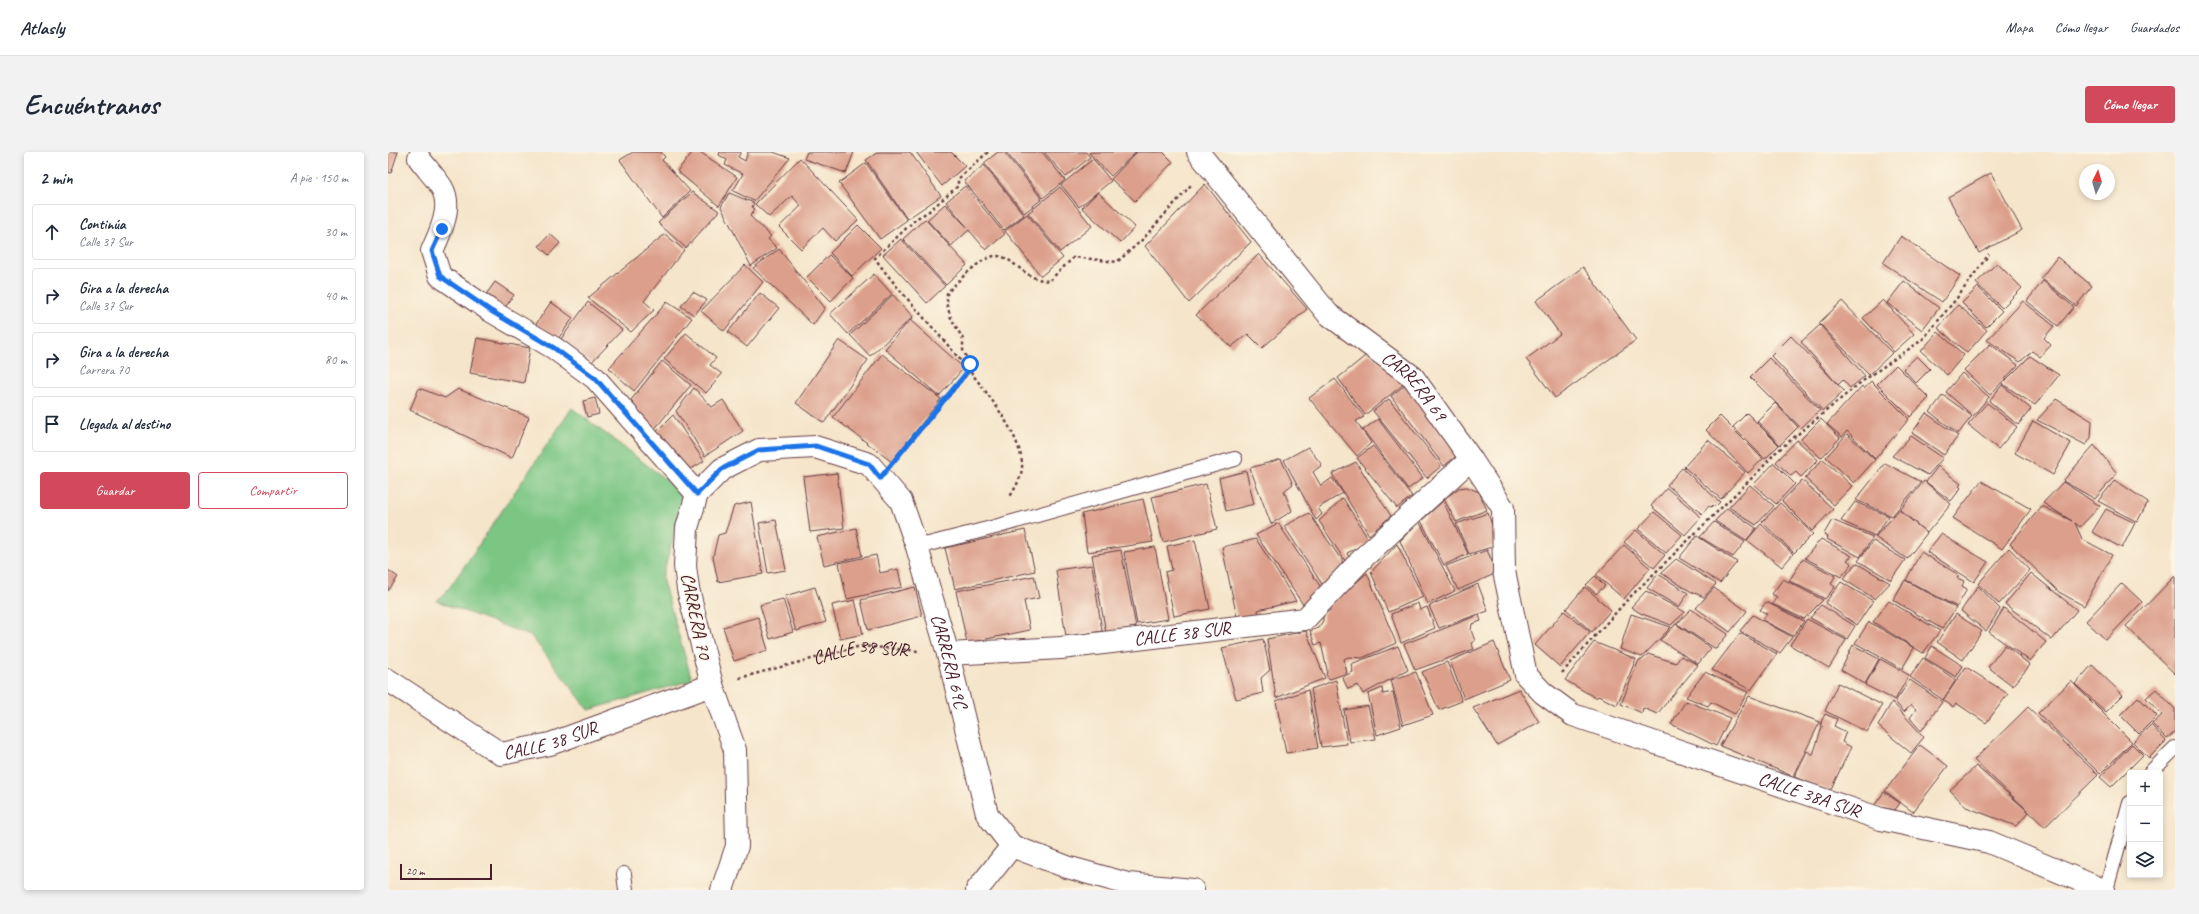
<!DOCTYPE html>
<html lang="es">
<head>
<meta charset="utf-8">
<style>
	body { margin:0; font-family:Caveat,sans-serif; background:#f2f2f3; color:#1f2937 }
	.controls { position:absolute; right:12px; bottom:12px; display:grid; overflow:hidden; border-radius:4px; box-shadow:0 2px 6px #0003 }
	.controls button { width:36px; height:36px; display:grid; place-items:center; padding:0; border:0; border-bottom:1px solid #e0e1e3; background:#fff; color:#1f2937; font:20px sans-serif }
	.compass { position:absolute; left:1691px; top:12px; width:36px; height:36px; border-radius:50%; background:#fff; box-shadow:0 2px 6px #0003; rotate:5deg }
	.scale { position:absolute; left:12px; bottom:10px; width:92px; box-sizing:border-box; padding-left:4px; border:2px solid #4a1f2b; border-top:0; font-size:11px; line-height:14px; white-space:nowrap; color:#4a1f2b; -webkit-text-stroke:3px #fcf5e5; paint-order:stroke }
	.stop { position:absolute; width:12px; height:12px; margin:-9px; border:3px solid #1a73e8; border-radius:50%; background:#fff }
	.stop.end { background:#1a73e8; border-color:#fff; box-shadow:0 1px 4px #0008 }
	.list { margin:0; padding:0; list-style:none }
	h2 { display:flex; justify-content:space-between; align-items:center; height:52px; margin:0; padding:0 16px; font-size:17px }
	h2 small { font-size:13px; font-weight:400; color:#747a83 }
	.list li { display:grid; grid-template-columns:26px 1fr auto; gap:12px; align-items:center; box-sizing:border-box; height:56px; margin:0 8px 8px; padding:0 8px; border:1px solid #e0e1e3; border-radius:4px }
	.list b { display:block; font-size:15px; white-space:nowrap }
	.list p { margin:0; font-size:13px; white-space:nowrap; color:#747a83 }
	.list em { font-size:13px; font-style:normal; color:#747a83 }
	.actions { display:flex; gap:8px; padding:12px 16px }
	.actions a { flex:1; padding:9px 0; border:1px solid #d1495b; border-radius:4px; text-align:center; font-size:14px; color:#d1495b }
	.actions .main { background:#d1495b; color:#fff }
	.icon { flex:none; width:22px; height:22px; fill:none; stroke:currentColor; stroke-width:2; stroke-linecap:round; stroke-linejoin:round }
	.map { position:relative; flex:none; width:1787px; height:738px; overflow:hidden; border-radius:4px }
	header { display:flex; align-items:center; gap:24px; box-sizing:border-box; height:56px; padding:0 20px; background:#fff; border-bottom:1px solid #e0e1e3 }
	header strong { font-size:19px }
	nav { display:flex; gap:22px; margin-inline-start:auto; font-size:14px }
	.intro { display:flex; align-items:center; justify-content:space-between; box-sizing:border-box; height:96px; padding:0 24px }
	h1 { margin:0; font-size:28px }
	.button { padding:10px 18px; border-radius:4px; background:#d1495b; color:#fff; font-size:14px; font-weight:700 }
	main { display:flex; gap:24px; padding:0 24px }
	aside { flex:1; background:#fff; border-radius:4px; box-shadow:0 2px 6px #0003 }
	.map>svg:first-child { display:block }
	.green { fill:#7bc684; stroke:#627258 }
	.building { fill:#db9f8b }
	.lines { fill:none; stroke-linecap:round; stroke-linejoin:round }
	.service-casing { stroke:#643d43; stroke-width:16 }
	.minor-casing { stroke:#643d43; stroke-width:24 }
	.secondary-casing { stroke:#643d43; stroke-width:24 }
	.path { stroke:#643d43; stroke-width:2.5; stroke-dasharray:3 3; stroke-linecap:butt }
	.service { stroke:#fff; stroke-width:14 }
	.minor { stroke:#fff; stroke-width:22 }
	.secondary { stroke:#fff; stroke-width:22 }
	.route { stroke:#1a73e8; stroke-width:5 }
	.labels { text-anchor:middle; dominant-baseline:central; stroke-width:3; stroke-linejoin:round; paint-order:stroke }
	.street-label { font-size:19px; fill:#4a1f2b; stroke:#fcf5e5 }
</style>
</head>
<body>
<header>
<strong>Atlasly</strong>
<nav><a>Mapa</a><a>Cómo llegar</a><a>Guardados</a></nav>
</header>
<div class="intro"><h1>Encuéntranos</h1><a class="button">Cómo llegar</a></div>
<main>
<aside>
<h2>2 min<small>A pie · 150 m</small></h2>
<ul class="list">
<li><svg class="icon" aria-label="ahead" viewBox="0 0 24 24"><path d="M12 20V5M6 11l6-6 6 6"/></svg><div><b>Continúa</b><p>Calle 37 Sur</p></div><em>30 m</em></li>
<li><svg class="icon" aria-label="right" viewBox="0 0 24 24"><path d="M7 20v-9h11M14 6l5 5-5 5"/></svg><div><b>Gira a la derecha</b><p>Calle 37 Sur</p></div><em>40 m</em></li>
<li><svg class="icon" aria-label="right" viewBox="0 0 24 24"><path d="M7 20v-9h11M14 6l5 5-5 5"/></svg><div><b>Gira a la derecha</b><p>Carrera 70</p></div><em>80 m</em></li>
<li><svg class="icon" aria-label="arrive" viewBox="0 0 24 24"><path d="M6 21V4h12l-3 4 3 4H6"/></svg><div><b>Llegada al destino</b></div></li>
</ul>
<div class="actions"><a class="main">Guardar</a><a>Compartir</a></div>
</aside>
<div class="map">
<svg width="1787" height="738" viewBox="0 0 1787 738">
	<rect width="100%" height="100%" fill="#fcf5e5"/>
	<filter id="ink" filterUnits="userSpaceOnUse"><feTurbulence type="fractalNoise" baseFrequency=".025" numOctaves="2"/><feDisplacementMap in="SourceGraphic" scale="8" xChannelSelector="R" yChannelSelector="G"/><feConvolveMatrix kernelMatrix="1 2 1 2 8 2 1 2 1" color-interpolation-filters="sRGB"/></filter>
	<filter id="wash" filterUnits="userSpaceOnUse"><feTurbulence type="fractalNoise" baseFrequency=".012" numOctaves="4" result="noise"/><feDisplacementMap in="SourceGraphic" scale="16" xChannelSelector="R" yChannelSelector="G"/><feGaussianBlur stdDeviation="0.9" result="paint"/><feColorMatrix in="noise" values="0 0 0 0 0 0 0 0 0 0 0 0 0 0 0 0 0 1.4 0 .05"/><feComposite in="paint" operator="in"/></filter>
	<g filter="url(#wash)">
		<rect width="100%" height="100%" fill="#f5e5ca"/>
		<path class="green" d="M184 256 297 342 274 426 304 528 201 558 143 484 49 449 62 435Z"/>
		<g id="blocks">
			<path class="building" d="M0 0H10L3 21 0 20Z
				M245 0H273L277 5 274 8 302 39 274 66 232 8Z
				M305 0H312L349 25 331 54 289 19Z
				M332 0H353L350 5 357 9 360 0H385L402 6 366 49 345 39 355 22 337 13 339 8 331 3Z
				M419 0H466L458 21 416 7Z
				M490 0H522L553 44 519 67 478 8Z
				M528 0H563L577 14 554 34Z
				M610 0H616L654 47 636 61 596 11Z
				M618 0H654L677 28 655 46Z
				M656 0H698L702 5 678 25Z
				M703 0H748L723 24 701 1Z
				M749 0H775L785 10 747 49 723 27Z
				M412 6 470 68 447 89 435 76 413 97 391 75 413 54 404 44 381 65 367 52Z
				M705 7 723 29 691 55 673 33Z
				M478 11 519 68 492 87 451 31Z
				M596 13 636 63 616 78 576 29Z
				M1603 21 1634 78 1591 101 1560 45Z
				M817 32 863 90 801 151 757 94Z
				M577 34 617 82 598 98 581 78 563 94 539 68 557 52 579 75 558 50Z
				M672 35 704 74 672 100 640 61Z
				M304 40 331 59 298 96 270 71Z
				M710 40 747 75 732 91 694 56Z
				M341 41 366 51 364 55 367 57 362 64 383 84 380 87 389 96 363 114 333 55Z
				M639 62 675 106 653 124 617 79Z
				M537 67 579 113 558 133 515 87Z
				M470 73 493 96 464 124 442 101Z
				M162 82 172 91 161 103 151 94Z
				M277 82 296 98 256 149 266 158 243 180 200 146Z
				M1513 84 1572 124 1554 150 1495 111Z
				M513 87 557 134 539 151 495 103Z
				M391 97 437 156 425 173 365 116Z
				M871 102 919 157 874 196 860 182 843 195 808 163Z
				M441 103 465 126 443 149 419 125Z
				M1669 105 1704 134 1688 154 1653 126Z
				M1609 111 1634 136 1614 156 1588 131Z
				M357 113 375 130 336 179 313 159Z
				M1195 115 1248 188 1167 246 1138 207 1172 182 1148 149Z
				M486 122 504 142 460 182 442 162Z
				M1516 129 1551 156 1534 178 1499 151Z
				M1655 129 1686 155 1670 174 1639 149Z
				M107 130 126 143 116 157 97 144Z
				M1590 135 1614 159 1598 175 1574 151Z
				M305 140 319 148 306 163 293 154Z
				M372 141 391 156 359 195 340 180Z
				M505 143 525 165 482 204 462 183Z
				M1495 148 1526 182 1506 200 1475 166Z
				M1454 149 1504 201 1481 223 1431 171Z
				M1635 149 1666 174 1656 186 1663 193 1652 205 1644 199 1632 210 1599 188Z
				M163 150 185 166 170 187 148 172Z
				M200 150 234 178 203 211 173 187Z
				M279 150 304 166 246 239 221 216Z
				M1570 153 1599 178 1579 201 1550 176Z
				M522 168 576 216 551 244 497 197Z
				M1432 173 1477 224 1462 236 1455 228 1450 233 1413 190Z
				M1550 180 1576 203 1559 223 1533 199Z
				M298 181 328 206 322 213 334 222 318 241 276 207Z
				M1403 184 1456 239 1435 259 1383 204Z
				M89 186 142 196 136 231 82 221Z
				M451 188 480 208 436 271 408 251Z
				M1602 192 1630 213 1602 243 1576 218Z
				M981 201 1017 231 977 263 950 226Z
				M494 202 553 247 504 310 445 265Z
				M1529 204 1542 217 1528 231 1515 217Z
				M1642 204 1671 223 1647 253 1614 232Z
				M1381 206 1432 258 1413 276 1362 225Z
				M274 209 303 233 265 279 253 264 243 248Z
				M1508 213 1541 246 1522 265 1489 232Z
				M1574 221 1601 245 1585 264 1558 240Z
				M947 227 976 265 968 269 983 291 969 304 921 246Z
				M1483 229 1521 267 1487 307 1459 279 1454 285 1439 272 1474 234 1476 237Z
				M1017 233 1070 303 1056 314 1003 244Z
				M1614 233 1643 257 1630 273 1601 249Z
				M31 236 57 246 70 237 141 265 124 306 22 258Z
				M306 236 324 255 335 248 355 279 317 304 288 259Z
				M1555 243 1584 264 1570 282 1542 260Z
				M207 246 211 262 199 265 195 249Z
				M1001 247 1053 314 1039 326 985 259Z
				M1668 247 1704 269 1703 286 1698 293 1649 268Z
				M1387 251 1410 275 1392 293 1369 269Z
				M1599 251 1629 275 1610 297 1580 273Z
				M1359 261 1391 293 1377 307 1345 275Z
				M1538 261 1570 284 1556 303 1524 281Z
				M285 263 316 309 297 321 267 281Z
				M1332 264 1375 307 1360 321 1318 278Z
				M990 267 1035 326 1020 337 975 278Z
				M1433 267 1452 286 1433 306 1413 287Z
				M1645 269 1683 291 1665 323 1627 301Z
				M1459 282 1487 308 1466 331 1438 305Z
				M1523 284 1555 306 1540 323 1504 304Z
				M1320 288 1357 320 1333 347 1296 315Z
				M1409 288 1430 308 1413 325 1408 320 1403 324 1388 310Z
				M1706 293 1729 321 1707 347 1675 329Z
				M985 294 1024 344 1009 356 969 306Z
				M920 295 934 313 925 320 933 334 944 326 955 341 930 356 934 362 928 368 896 308Z
				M893 307 905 332 896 339 904 359 883 372 862 316Z
				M1435 307 1464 334 1446 353 1417 326Z
				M968 310 1003 364 981 383 944 322Z
				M1386 311 1407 332 1388 352 1366 332Z
				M1497 311 1533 330 1504 364 1468 348Z
				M1550 314 1573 332 1571 334 1573 336 1563 349 1538 330Z
				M1294 316 1332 350 1327 355 1325 353 1323 355 1321 354 1314 362 1279 333Z
				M858 319 866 352 838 359 831 326Z
				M449 321 456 376 422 380 415 325Z
				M1414 328 1445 357 1424 379 1394 349Z
				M1727 328 1760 350 1749 370 1710 349Z
				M1536 329 1563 352 1539 381 1512 358Z
				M1593 329 1643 357 1614 397 1565 366Z
				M1675 330 1712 354 1692 375 1687 371 1694 387 1724 403 1696 454 1671 440 1622 392 1654 354 1684 369 1655 351Z
				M818 332 829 377 775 390 764 345Z
				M1362 333 1386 354 1368 373 1341 355Z
				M1079 335 1091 340 1099 358 1068 370 1056 347 1071 336Z
				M1279 336 1313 365 1297 383 1263 354Z
				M955 346 982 390 959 401 963 411 959 412 931 369Z
				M755 347 765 390 699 400 694 362Z
				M1055 349 1080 402 1056 413 1033 369Z
				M363 350 375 422 330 430 325 405 330 383 337 381 346 354Z
				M1467 350 1501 364 1487 384 1453 369Z
				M1392 351 1425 382 1406 401 1374 370Z
				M1339 356 1368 376 1358 389 1327 369Z
				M1718 357 1747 371 1734 396 1704 380Z
				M1511 358 1539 381 1519 407 1487 385Z
				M1266 360 1294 383 1278 401 1250 377Z
				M921 361 959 416 936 435 896 374Z
				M1100 361 1110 393 1081 402 1068 372Z
				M388 368 398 418 380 421 371 371Z
				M1444 368 1485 385 1472 405 1439 387 1440 385 1436 382Z
				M1031 369 1067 439 1040 452 1012 389Z
				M1326 370 1357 390 1345 405 1312 385Z
				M890 371 934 437 916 454 868 383Z
				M1373 372 1405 402 1394 415 1359 388Z
				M468 376 474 404 436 413 429 385Z
				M637 378 647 419 567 437 557 396Z
				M1248 378 1277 403 1266 416 1236 390Z
				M1553 382 1600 410 1586 430 1539 400Z
				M1309 384 1349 410 1332 431 1291 406Z
				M868 387 908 449 870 458 871 466 850 470 834 395Z
				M1433 387 1464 404 1459 408 1464 412 1453 425 1417 406Z
				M807 388 822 457 786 464 777 420 784 418 779 394Z
				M1485 389 1517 408 1503 428 1470 409Z
				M1009 392 1035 445 1000 460 983 420Z
				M1236 393 1262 416 1236 447 1208 423Z
				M767 395 780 467 749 472 736 400Z
				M1621 396 1642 418 1611 452 1590 432Z
				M733 398 748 475 718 481 704 403Z
				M1099 398 1109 421 1070 438 1058 414Z
				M1533 400 1571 423 1569 426 1576 429 1574 434 1579 437 1569 455 1518 428Z
				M488 403 492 421 510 417 514 435 459 447 451 411Z
				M1288 407 1328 432 1316 445 1302 439 1273 421Z
				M1415 407 1447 424 1443 432 1447 435 1437 447 1401 429Z
				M1468 411 1502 431 1487 447 1455 427Z
				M704 413 714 479 678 485 668 418Z
				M0 418 10 425 0 439Z
				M979 421 1008 491 974 506 960 505 956 507 959 521 942 527 938 523 939 518 933 491 927 493 922 479 930 476 935 469V462L941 454Z
				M1643 421 1689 458 1664 488 1617 452Z
				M1270 422 1300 441 1291 455 1259 436Z
				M646 424 651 446 636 449 642 478 579 491 568 439Z
				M1207 424 1217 434 1208 442 1198 433Z
				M1787 424V522L1738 474Z
				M1395 427 1435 448 1416 467 1384 452 1389 445 1384 442Z
				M1517 428 1568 456 1554 477 1505 448Z
				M1453 430 1485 449 1469 473 1437 451Z
				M1734 431 1754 450 1718 488 1698 469Z
				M1090 432 1100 459 1051 476 1041 454Z
				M1590 434 1612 457 1598 479 1573 459Z
				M427 435 438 470 408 479 397 444Z
				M527 435 534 464 480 478 473 448Z
				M1197 435 1223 458 1204 480 1178 457Z
				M1326 436 1359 459 1342 480 1308 456Z
				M1258 439 1297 460 1283 473 1252 461 1243 455Z
				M395 447 405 480 382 487 372 453Z
				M467 448 475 482 452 487 444 453Z
				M1501 449 1552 479 1535 501 1485 470Z
				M1378 450 1416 469 1405 484 1374 468 1379 462 1372 458Z
				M1030 451 1032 458 1039 455 1047 476 1013 491 1003 462Z
				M1433 453 1467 474 1459 487 1422 466Z
				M1616 456 1658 490 1642 509 1601 480Z
				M1303 457 1340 482 1328 497 1289 472Z
				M1176 459 1202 480 1172 515 1147 493Z
				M1243 462 1283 475 1254 505 1232 497Z
				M1568 462 1594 479 1575 508 1549 490Z
				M1091 463 1093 469 1084 472 1083 478 1087 489 1083 491 1086 497 1027 518 1016 492Z
				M1365 463 1404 485 1392 501 1352 479Z
				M370 465 380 498 346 509 335 475Z
				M1419 467 1458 488 1441 516 1402 493Z
				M1481 470 1526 496 1514 517 1467 491Z
				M1288 472 1323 496 1310 512 1272 488Z
				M918 479 937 526 888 546 879 487Z
				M1352 481 1389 502 1363 538 1324 518Z
				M875 487 882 518 873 526 875 541 848 547 834 496Z
				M1106 490 1122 528 1076 547 1062 509Z
				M1206 490 1248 507 1229 553 1210 544 1208 546 1177 528Z
				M1465 493 1491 507 1477 532 1453 518Z
				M1617 493 1642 513 1625 534 1600 515Z
				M1010 494 1020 518 975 542 970 533 960 537 954 525 965 520 963 512Z
				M1544 494 1575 514 1568 525 1537 506Z
				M1260 502 1288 511 1293 504 1310 513 1269 562 1255 556 1254 561 1233 552 1251 508H1254Z
				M1535 506 1568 528 1555 548 1522 525Z
				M1492 507 1521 523 1507 548 1477 533Z
				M1059 510 1074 549 1051 558 1034 520Z
				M1704 513 1735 543 1718 560 1687 532Z
				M1578 515 1620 542 1598 571 1568 551 1565 555 1555 548Z
				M1028 520 1045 563 1015 573 1003 528Z
				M1317 520 1360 540 1347 562 1323 550 1320 554 1298 545Z
				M948 528 959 592 933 595 923 537Z
				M1522 528 1554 550 1533 579 1522 566 1528 557 1523 553 1516 560 1507 550Z
				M1683 529 1744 590 1712 622 1650 561Z
				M1450 531 1494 553 1479 580 1437 559Z
				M994 536 995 542 1005 540 1013 575 989 583 980 542Z
				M1131 537 1151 570 1109 593 1085 556Z
				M1768 537 1787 557V580L1779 587 1764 572 1774 563 1758 546Z
				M920 538 930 596 898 601 888 549Z
				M1361 544 1432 570 1405 624 1332 594Z
				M1750 545 1769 564 1751 582 1732 563Z
				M1298 549 1342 566 1328 594 1283 572Z
				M1504 550 1536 585 1523 601 1490 574Z
				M980 554 988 587 962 590 956 558Z
				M1640 555 1710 623 1657 675 1586 608Z
				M1437 562 1449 567 1446 574 1458 580 1454 590 1463 595 1442 639 1406 625 1419 599 1425 603 1434 575 1433 570Z
				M1763 573 1778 589 1761 606 1745 590Z
				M1744 592 1755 603 1723 635 1712 625Z
				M1532 593 1560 614 1525 660 1497 639Z
				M1588 614 1641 660 1628 674 1578 655 1562 638Z
				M1496 640 1512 651 1507 658 1486 654Z"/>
		</g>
	</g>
	<g filter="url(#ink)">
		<use href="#blocks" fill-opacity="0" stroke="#643d43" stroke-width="1"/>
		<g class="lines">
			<defs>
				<path id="service" d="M529 395 607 375 847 307
					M1762 621 1787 596
					M236 722 238 738
					M1718 738 1742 651"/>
				<g id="minor">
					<path id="s2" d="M810 0 940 162 1025 225 1083 307 1115 356 1116 419 1138 523 1155 541 1185 563 1493 667 1601 690 1715 738"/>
					<path d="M31 6C38 16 48 26 54 36 65 55 52 81 44 99L52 124 103 159 166 196 207 226 309 342"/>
					<path id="s3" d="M560 502 673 496 917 467 977 404 1083 307"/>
					<path id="s4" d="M0 528 113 602 162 592 324 533"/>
					<path d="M589 738 624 694"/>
				</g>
				<g id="secondary">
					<path id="s5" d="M334 738 349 694 347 598 324 533 300 437 297 414 299 376 309 342 334 317 371 298 427 295 481 312 513 349 529 395 560 502 599 662 624 694 679 715 740 732 805 738"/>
				</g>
			</defs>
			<use href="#service" class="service-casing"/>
			<use href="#minor" class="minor-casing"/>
			<use href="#secondary" class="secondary-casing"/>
			<g class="path">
				<path d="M600 0 570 27V34L540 60 529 66 487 106C520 156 631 257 634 312 635 323 627 337 621 346"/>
				<path d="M510 304 581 219 582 212 575 198V187L563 166 559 153V141C568 131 593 105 607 104 614 103 621 108 626 112 640 122 643 127 661 129L686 105 729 110 754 88 803 33"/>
				<path d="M1174 521 1240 447 1373 317 1387 301 1472 231 1534 188 1569 146 1601 102"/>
				<path id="s1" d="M351 526 473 494 531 499"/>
			</g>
			<use href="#service" class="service"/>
			<use href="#minor" class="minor"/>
			<use href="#secondary" class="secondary"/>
		</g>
	</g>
	<g class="lines" filter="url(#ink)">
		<path class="route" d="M54 77 44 99 52 124 103 159 166 196 207 226 309 342 334 317 371 298 428 294 481 312 492 326 580 219 582 212"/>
	</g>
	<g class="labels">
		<g class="street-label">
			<text stroke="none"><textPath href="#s2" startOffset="321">CARRERA 69</textPath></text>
			<text transform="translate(308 464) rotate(78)">CARRERA 70</text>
			<text stroke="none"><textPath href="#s3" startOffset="235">CALLE 38 SUR</textPath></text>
			<text stroke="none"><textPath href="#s1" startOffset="125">CALLE 38 SUR</textPath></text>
			<text stroke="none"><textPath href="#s5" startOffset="813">CARRERA 69C</textPath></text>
			<text stroke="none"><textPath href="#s4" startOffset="186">CALLE 38 SUR</textPath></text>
			<text stroke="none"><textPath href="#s2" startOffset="953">CALLE 38A SUR</textPath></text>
		</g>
	</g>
</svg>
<div class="controls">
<button>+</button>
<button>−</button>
<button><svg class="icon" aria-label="layers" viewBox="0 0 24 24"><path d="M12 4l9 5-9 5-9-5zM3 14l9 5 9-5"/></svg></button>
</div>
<svg class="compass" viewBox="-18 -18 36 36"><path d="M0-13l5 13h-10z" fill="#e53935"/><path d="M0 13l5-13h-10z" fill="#747a83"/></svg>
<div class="scale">20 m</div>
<div class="stop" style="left:582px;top:212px"></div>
<div class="stop end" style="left:54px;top:77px"></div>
</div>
</main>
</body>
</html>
